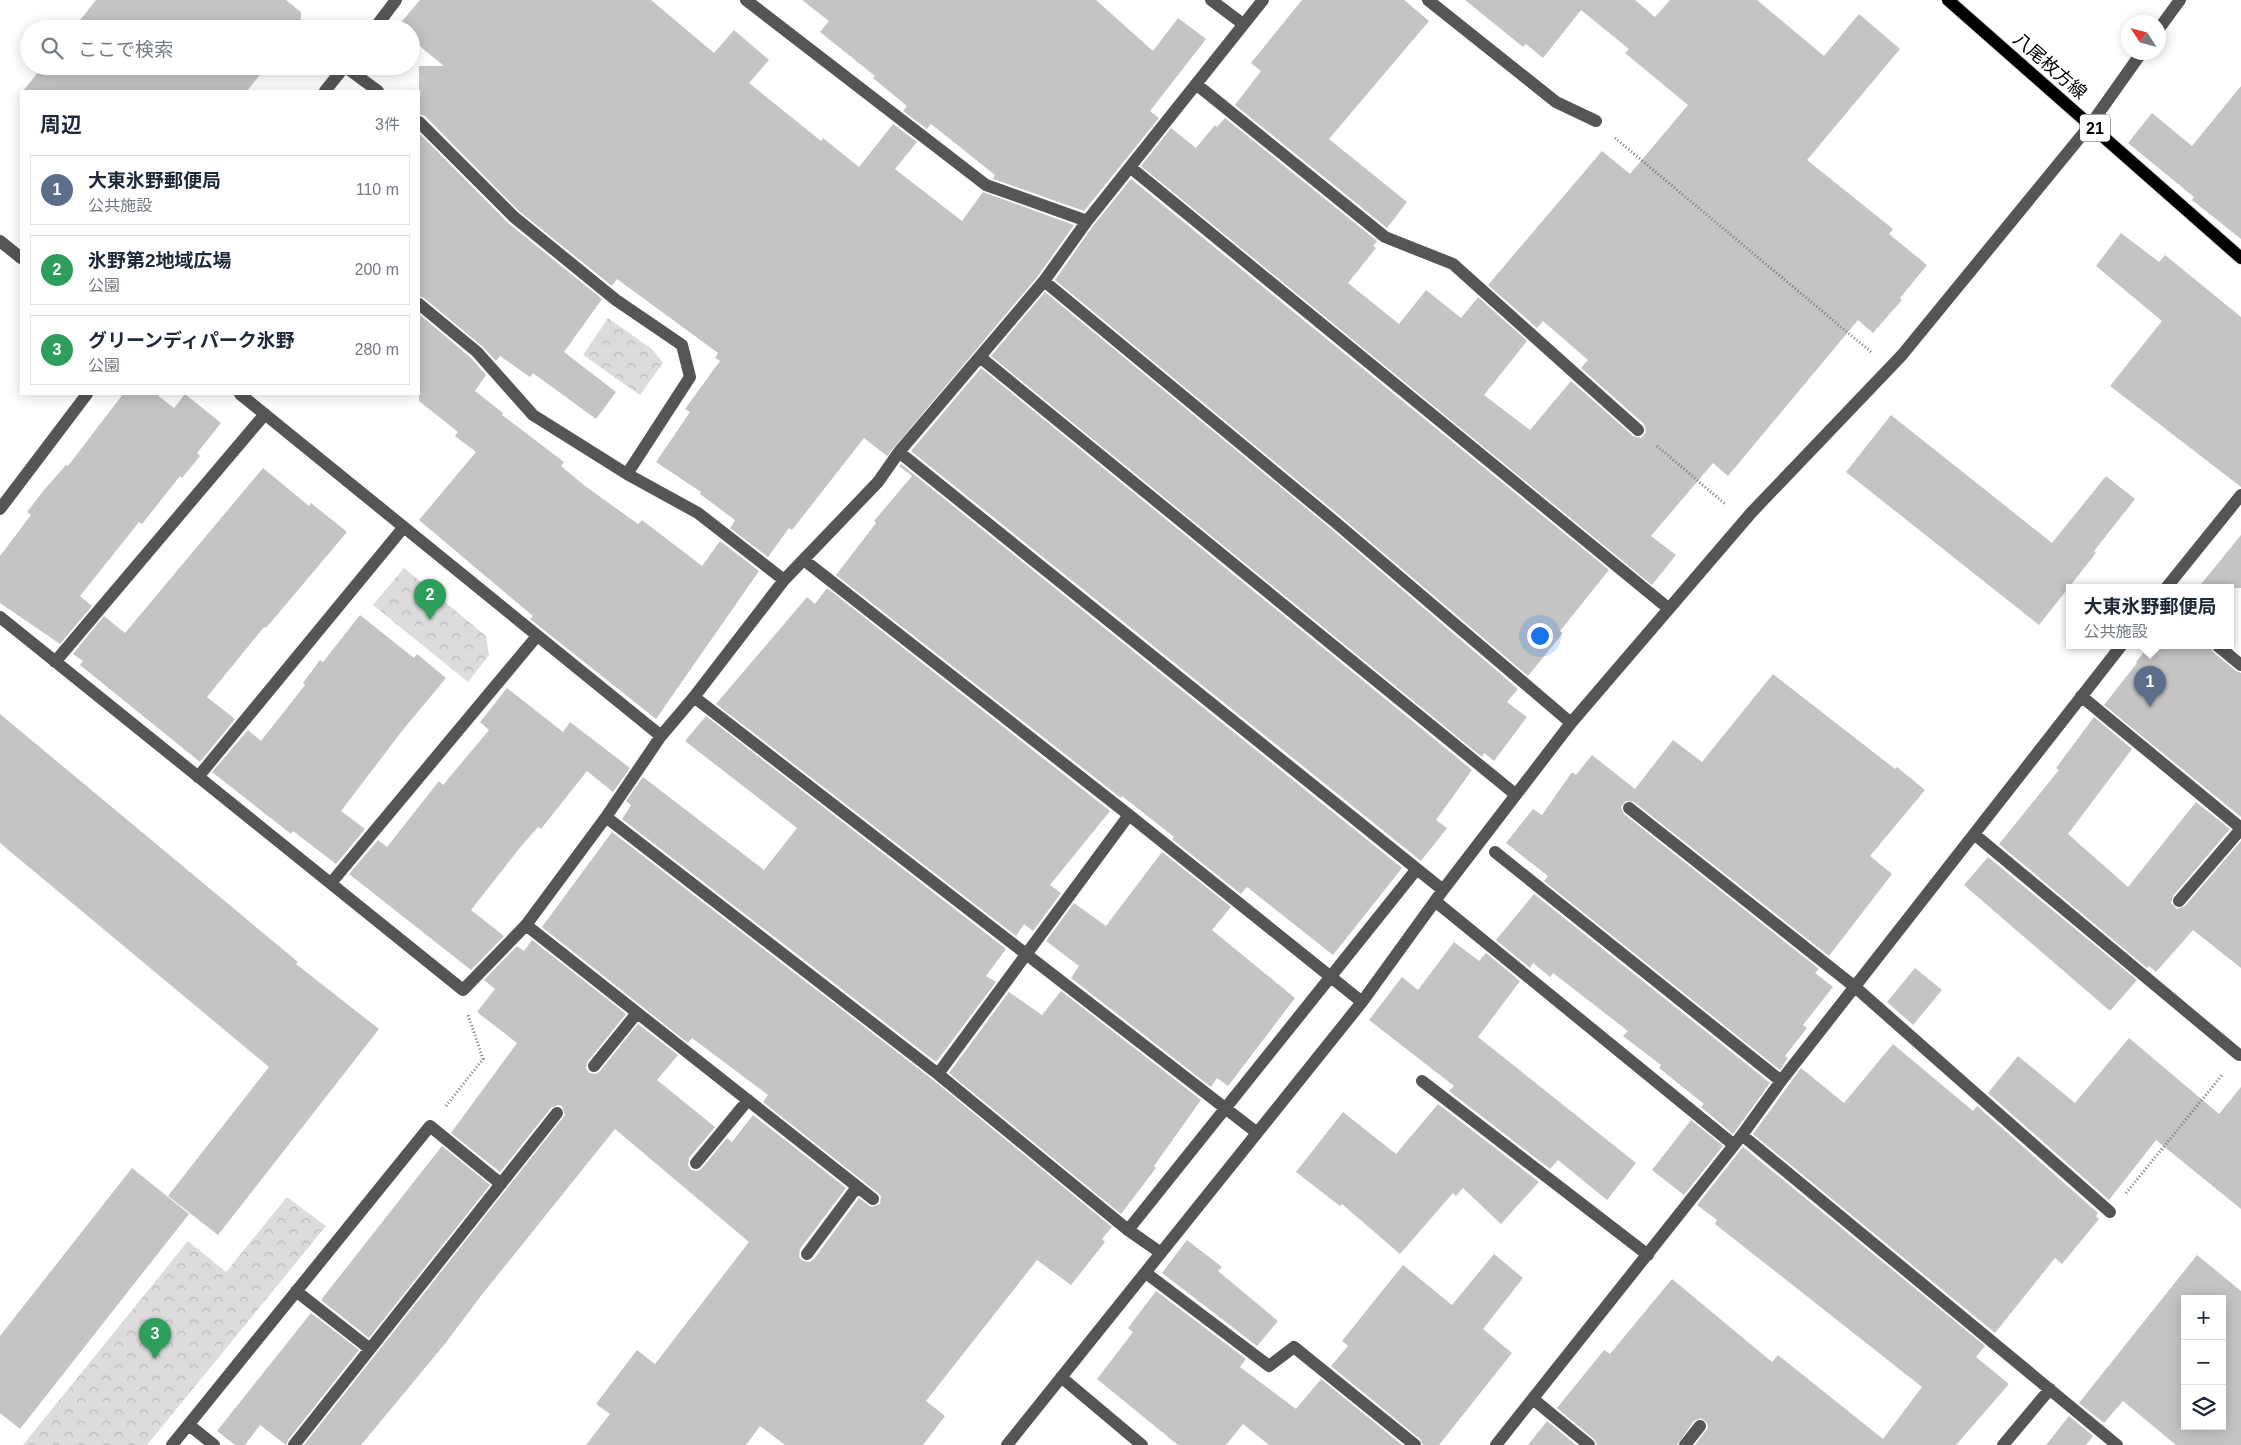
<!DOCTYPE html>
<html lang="ja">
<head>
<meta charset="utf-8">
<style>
	body { margin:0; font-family:Helvetica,"Noto Sans JP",sans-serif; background:#f2f2f3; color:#1f2937 }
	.controls { position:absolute; right:15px; bottom:15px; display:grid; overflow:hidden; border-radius:0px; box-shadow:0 2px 12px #0003 }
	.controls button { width:45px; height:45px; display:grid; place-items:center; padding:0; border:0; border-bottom:1px solid #e0e1e3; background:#fff; color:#1f2937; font:25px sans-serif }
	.compass { position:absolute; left:2121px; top:15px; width:45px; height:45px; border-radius:50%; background:#fff; box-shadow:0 2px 12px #0003; rotate:306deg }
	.you { position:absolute; left:1539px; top:635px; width:18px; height:18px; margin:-12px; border:4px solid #fff; border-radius:50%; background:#1a73e8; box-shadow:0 0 0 8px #1a73e833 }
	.badge { display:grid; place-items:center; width:32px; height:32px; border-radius:50%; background:#7c3aed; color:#fff; font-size:16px; font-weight:700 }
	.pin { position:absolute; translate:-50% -41px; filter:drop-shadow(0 1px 2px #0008) }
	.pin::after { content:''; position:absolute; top:26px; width:18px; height:15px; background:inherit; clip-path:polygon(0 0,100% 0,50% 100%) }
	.popup { position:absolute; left:2066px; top:584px; width:168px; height:65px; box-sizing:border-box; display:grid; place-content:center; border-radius:0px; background:#fff; filter:drop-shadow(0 1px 4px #0005); font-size:16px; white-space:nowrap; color:#747a83 }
	.popup b { font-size:19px; color:#1f2937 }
	.popup::after { content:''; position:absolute; left:50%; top:100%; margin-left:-10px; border:10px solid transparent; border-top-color:#fff }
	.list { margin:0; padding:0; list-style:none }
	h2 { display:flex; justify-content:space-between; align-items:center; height:65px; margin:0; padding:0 20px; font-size:21px }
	h2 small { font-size:16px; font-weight:400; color:#747a83 }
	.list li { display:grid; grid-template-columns:32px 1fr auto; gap:15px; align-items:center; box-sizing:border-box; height:70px; margin:0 10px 10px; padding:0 10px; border:1px solid #e0e1e3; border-radius:0px }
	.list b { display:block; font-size:19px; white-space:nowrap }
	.list p { margin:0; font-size:16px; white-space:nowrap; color:#747a83 }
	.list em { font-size:16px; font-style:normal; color:#747a83 }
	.icon { flex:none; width:28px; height:28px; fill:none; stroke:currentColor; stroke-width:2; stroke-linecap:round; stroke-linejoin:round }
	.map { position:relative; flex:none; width:2241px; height:1445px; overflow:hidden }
	.search { position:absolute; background:#fff; box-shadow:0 2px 12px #0003; left:20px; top:20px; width:400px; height:55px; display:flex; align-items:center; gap:12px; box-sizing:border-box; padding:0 18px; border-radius:28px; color:#747a83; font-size:19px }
	.panel { position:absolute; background:#fff; box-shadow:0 2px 12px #0003; left:20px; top:90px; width:400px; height:305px; border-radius:0px }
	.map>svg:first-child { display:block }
	.park { fill:url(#park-crowns) }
	.building { fill:#c4c4c4; fill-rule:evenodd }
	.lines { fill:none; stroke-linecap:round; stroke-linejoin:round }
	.major-casing { stroke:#dbdbdb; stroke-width:14 }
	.path { stroke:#777; stroke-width:3; stroke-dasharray:1 2.5; stroke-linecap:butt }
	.minor { stroke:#555; stroke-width:12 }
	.major { stroke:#000; stroke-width:12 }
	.labels { text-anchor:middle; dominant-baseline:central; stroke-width:5; stroke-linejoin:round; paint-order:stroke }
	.shield { fill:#fff; stroke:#4c4c4c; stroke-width:1 }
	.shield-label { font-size:16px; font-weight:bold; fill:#000 }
	.street-label { font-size:18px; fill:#000; stroke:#fff }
</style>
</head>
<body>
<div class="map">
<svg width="2241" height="1445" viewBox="0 0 2241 1445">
	<defs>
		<pattern id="park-crowns" width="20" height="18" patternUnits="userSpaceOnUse" patternTransform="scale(1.25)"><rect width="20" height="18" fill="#dcdcdc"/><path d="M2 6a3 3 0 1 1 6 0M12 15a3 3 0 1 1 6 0" fill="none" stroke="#bbb"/></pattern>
	</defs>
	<rect width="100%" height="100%" fill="#fff"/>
	<path class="park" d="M608 318 652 349 663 363 640 395 583 355Z
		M404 568 486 636 489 655 468 682 373 605Z
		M287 1197 326 1226 147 1445H23L188 1241 226 1272Z"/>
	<path class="building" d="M96 0H286L301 12V23L297 29H73Z
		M420 0H651L714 53 734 30 769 60 749 83 821 141 823 138 859 167 893 124 917 142 895 169 962 221 983 192 1074 225 1038 276 887 456 864 438 792 530 789 528 768 557 730 528 735 520 700 494 701 492 656 462 690 412 685 409 720 361 715 358 718 353 617 279 612 286 519 211 425 116 419 114V66H444L411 39V29L397 27Z
		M802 0H1096L1153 51 1178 18 1206 39 1150 111 1159 118 1084 211 993 179 995 175 931 124 927 129 903 111 907 106 873 78 875 76 820 32 829 21Z
		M1302 0H1404L1429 21 1329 139 1407 202 1387 228 1235 105 1261 71 1251 63Z
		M1465 0H1635L1655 17 1670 0H1757L1824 56 1859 14 1900 49 1807 160 1893 229 1889 234 1927 265 1900 298 1902 300 1873 333 1858 320 1728 476 1713 463 1651 536 1676 555 1652 585 1141 166 1171 128 1196 148 1215 125 1217 127 1225 118 1377 241 1373 246 1376 248 1348 283 1399 324 1426 290 1461 318 1478 297 1527 341 1484 395 1530 430 1571 381 1633 436 1641 438 1646 432 1644 424 1581 368 1588 360 1543 321 1537 328 1488 285 1602 151 1630 174 1688 105 1625 53 1629 49 1581 10 1543 58 1526 44 1523 47Z
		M43 66H267L247 91H23Z
		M2241 86V239L2192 200 2194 197 2128 143 2152 113 2192 146Z
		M419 133 508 223 602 299 564 352 616 392 596 419 533 373 530 377 500 356 496 361 482 346 424 298 419 296Z
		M1131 179 1609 570 1560 631 1563 633 1528 676 1340 516 1055 280 1093 226Z
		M2121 233 2159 262 2165 255 2241 317V487L2110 386 2162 321 2096 266Z
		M1045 292 1330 528 1518 689 1507 702 1527 717 1494 761 1484 753 1482 757 991 356Z
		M419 314 471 358 486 375 475 391 503 413 502 415 564 462 561 466 585 486 638 524 642 520 702 566 720 541 759 571 656 719 530 619 533 616 419 520 476 452 455 436 458 432 419 401Z
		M981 368 1472 770 1436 820 1447 828 1421 861 911 451Z
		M123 394H156L174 408 185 394 221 423 197 453 200 456 182 478 180 476 142 524 139 522 80 596 92 606 60 644 0 603V556L31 515 27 512 44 490 66 465 68 466Z
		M1891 415 2052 543 2106 476 2135 499 2094 551 2096 553 2039 625 1846 472Z
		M901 464 1402 868 1333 955 1247 887 1241 894 1172 839 1174 837 1122 796 1121 798 836 575 876 523 874 521 912 476 899 466Z
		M263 468 309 506 311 503 347 532 266 628 264 627 207 697 235 719 200 762 80 665 83 661 73 654 104 616 125 633Z
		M2241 535V588H2198Z
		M827 588 1110 811 1050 885 1061 893 1033 931 1024 924 1016 936 716 704 807 597 815 604Z
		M360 615 414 658 417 654 446 678 402 731 341 811 365 829 336 864 293 831 291 834 212 772 248 730 261 741 305 685 303 683 320 660 323 662Z
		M2149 646H2210L2213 652 2236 671 2241 673V817L2104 705 2137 663 2136 662Z
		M1773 674 1895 769 1897 767 1925 790 1870 856 1892 874 1829 956 1634 802 1626 801 1621 807 1624 814 1819 969 1815 973 1833 987 1803 1025 1807 1028 1785 1056 1788 1058 1780 1070 1544 881 1548 876 1506 843 1533 809 1542 815 1572 772 1576 775 1592 755 1635 789 1673 740 1702 762Z
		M507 688 563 732 570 722 630 768 613 792 587 771 541 829 538 827 518 850 471 910 504 936 471 970 349 874 378 840 387 847 439 781 443 785 489 730 480 722Z
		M0 714 298 962 296 964 379 1029 218 1235 168 1196 269 1067 0 843Z
		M706 716 1006 949 986 976 996 982 936 1062 622 819 631 805 626 801 643 777 764 870 797 828 685 741Z
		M2094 717 2132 749 2068 834 2128 887 2196 802 2230 829 2173 896 2171 903 2177 909 2185 906 2241 841V968L2193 930 2156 972 2149 966 2147 968 1999 844 2059 770 2056 768Z
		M612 832 933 1080 1112 1227 1102 1239 1105 1242 1071 1285 1037 1260 926 1401 945 1416 923 1445H785L760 1426 746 1445H586L610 1414 596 1404 637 1350 655 1364 749 1242 615 1129 480 1297 444 1345 361 1445H304L565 1115 562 1106 558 1105 551 1108 500 1172 451 1133 517 1043 477 1012 495 989 484 980 517 946 524 951 532 940 626 1014 588 1061 586 1068 589 1073 596 1074 600 1071 638 1024 678 1055 657 1080 715 1127 689 1158 688 1165 691 1170 698 1171 702 1168 727 1138 732 1142 753 1115 846 1188 800 1249 799 1257 803 1261 810 1262 814 1259 859 1198 871 1207 880 1204 881 1196 878 1193 763 1102 768 1095 692 1038 688 1043 542 927Z
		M1162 852 1231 907 1212 930 1295 998 1228 1086 1217 1078 1211 1087 1071 978 1079 966 1046 941 1074 903 1106 926Z
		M1988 857 2137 980 2110 1011 1964 885Z
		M1534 894 1770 1083 1733 1134 1701 1107 1704 1104 1659 1068 1661 1065 1623 1036 1628 1031 1553 973 1550 977 1533 963 1530 968 1496 940Z
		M1454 942 1479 961 1486 953 1520 981 1478 1037 1636 1163 1607 1200 1558 1160 1550 1169 1449 1091 1454 1086 1369 1020 1402 977 1418 990Z
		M1915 968 1942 990 1913 1025 1887 1002Z
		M1061 991 1201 1100 1154 1166 1156 1168 1121 1214 949 1073 1009 992 1042 1015Z
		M2129 1038 2219 1114 2241 1087V1209L2156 1140 2109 1200 1988 1093 2018 1056 2075 1103Z
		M1893 1044 1973 1111 1977 1106 2098 1213 2096 1216 2099 1219 2062 1264 2055 1258 1995 1333 1753 1134 1801 1068 1844 1103Z
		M1438 1104 1539 1182 1501 1224 1463 1188 1456 1196 1453 1193 1400 1254 1342 1204 1340 1206 1296 1172 1343 1112 1396 1154Z
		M1691 1120 1723 1146 1684 1195 1652 1170Z
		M442 1146 490 1185 369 1338 321 1300Z
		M1743 1147 1985 1346 1976 1357 2009 1384 1956 1445H1695L1708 1428 1707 1423 1701 1418 1694 1421 1677 1445H1597L1594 1439 1557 1408 1604 1350 1610 1354 1672 1279 1772 1362 1778 1355 1883 1439 1922 1387 1715 1224 1717 1220 1697 1205Z
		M132 1168 189 1214 20 1429 0 1413V1336Z
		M1187 1240 1222 1267 1218 1271 1278 1321 1257 1346 1162 1273Z
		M1494 1254 1523 1278 1483 1329 1512 1353 1439 1445H1423L1420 1439 1331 1366 1348 1346 1342 1341 1403 1265 1452 1305Z
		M2197 1255 2241 1291V1445H2176L2123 1401 2104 1423 2079 1403ZM2185 1299H2222V1426H2185Z
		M1156 1291 1246 1359 1240 1367 1296 1409 1321 1379 1402 1445H1269L1243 1424 1226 1445H1178L1097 1379 1133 1332 1128 1328Z
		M311 1313 359 1350 288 1440 286 1445 260 1425 245 1445H235L217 1431Z
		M2069 1416 2093 1436 2086 1445H2046Z
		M1547 1421 1576 1445H1528Z"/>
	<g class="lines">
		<defs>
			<path id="major" d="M1948 0 2241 258"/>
		</defs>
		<use href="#major" class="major-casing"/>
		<path class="path" d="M1615 138 1871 352
			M1657 446 1725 504
			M446 1106 483 1059 468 1015
			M2126 1193 2223 1074"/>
		<path class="minor" d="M746 0 986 185 1087 221
			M1211 0 1243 24
			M1428 0 1556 102 1596 121
			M374 29 396 0
			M2158 30 2180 0
			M344 66 378 91
			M1196 84 1385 237 1453 264 1638 430
			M325 91 345 66
			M419 122 514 217 616 300 682 345 690 377 627 474
			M1130 167 1668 608
			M0 241 21 258
			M1044 281 1335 522 1571 723
			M419 304 477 352 533 415 627 474 698 513 784 580
			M980 357 1515 794
			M240 394 661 736
			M899 452 1443 890
			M0 509 87 394
			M804 560 1129 815 1362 1002
			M2166 588 2241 495
			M0 617 463 990 526 925 606 817 661 736 694 697 784 580 878 482 899 452 1044 281 1087 221 1263 0
			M2218 646 2241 665
			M55 662 265 414
			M2081 696 2241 828
			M694 697 1256 1132
			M198 777 403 528
			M1629 808 1855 987 2110 1212
			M606 817 938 1074 1128 1230 1161 1253
			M1974 834 2239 1055
			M1495 852 1781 1081
			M331 883 537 636
			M1435 901 1734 1145
			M2179 901 2241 829
			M526 925 873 1199
			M594 1066 637 1013
			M938 1074 1129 815
			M1422 1081 1648 1255
			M1742 1135 2117 1445
			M696 1163 748 1100
			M1128 1230 1416 870
			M807 1254 857 1187
			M1146 1273 1269 1366 1294 1347 1415 1445
			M296 1291 370 1349
			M1061 1377 1142 1445
			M1533 1399 1589 1445
			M189 1425 214 1445
			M172 1445 430 1126 501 1184
			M294 1445 557 1113
			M1007 1445 1362 1002 1443 890 1571 723 1751 513 1902 355 2091 124 2142 52
			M1496 1445 1742 1135 1781 1081 2121 646
			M1685 1445 1700 1426
			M2003 1445 2050 1389"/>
		<use href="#major" class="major"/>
	</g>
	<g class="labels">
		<rect class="shield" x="2080" y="114.5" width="30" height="27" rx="4"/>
		<g class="shield-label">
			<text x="2095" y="128">21</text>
		</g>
		<g class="street-label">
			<text transform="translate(2050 66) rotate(41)">八尾枚方線</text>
		</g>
	</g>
</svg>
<div class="controls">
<button>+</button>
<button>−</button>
<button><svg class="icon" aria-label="layers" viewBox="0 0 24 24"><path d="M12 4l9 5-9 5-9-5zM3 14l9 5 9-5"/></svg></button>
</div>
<svg class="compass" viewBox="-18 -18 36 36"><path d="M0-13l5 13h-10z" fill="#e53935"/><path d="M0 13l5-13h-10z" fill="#747a83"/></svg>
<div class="you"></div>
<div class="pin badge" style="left:2150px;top:707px;background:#5c6f8a">1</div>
<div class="popup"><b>大東氷野郵便局</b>公共施設</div>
<div class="pin badge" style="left:430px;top:620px;background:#2e9e5b">2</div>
<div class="pin badge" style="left:155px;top:1359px;background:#2e9e5b">3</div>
<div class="search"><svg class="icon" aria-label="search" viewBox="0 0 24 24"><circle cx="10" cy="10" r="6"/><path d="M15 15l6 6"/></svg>ここで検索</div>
<section class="panel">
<h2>周辺<small>3件</small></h2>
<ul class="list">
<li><span class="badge" style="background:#5c6f8a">1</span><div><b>大東氷野郵便局</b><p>公共施設</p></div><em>110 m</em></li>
<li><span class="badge" style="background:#2e9e5b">2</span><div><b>氷野第2地域広場</b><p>公園</p></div><em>200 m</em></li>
<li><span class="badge" style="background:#2e9e5b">3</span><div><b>グリーンディパーク氷野</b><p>公園</p></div><em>280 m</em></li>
</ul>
</section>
</div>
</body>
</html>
